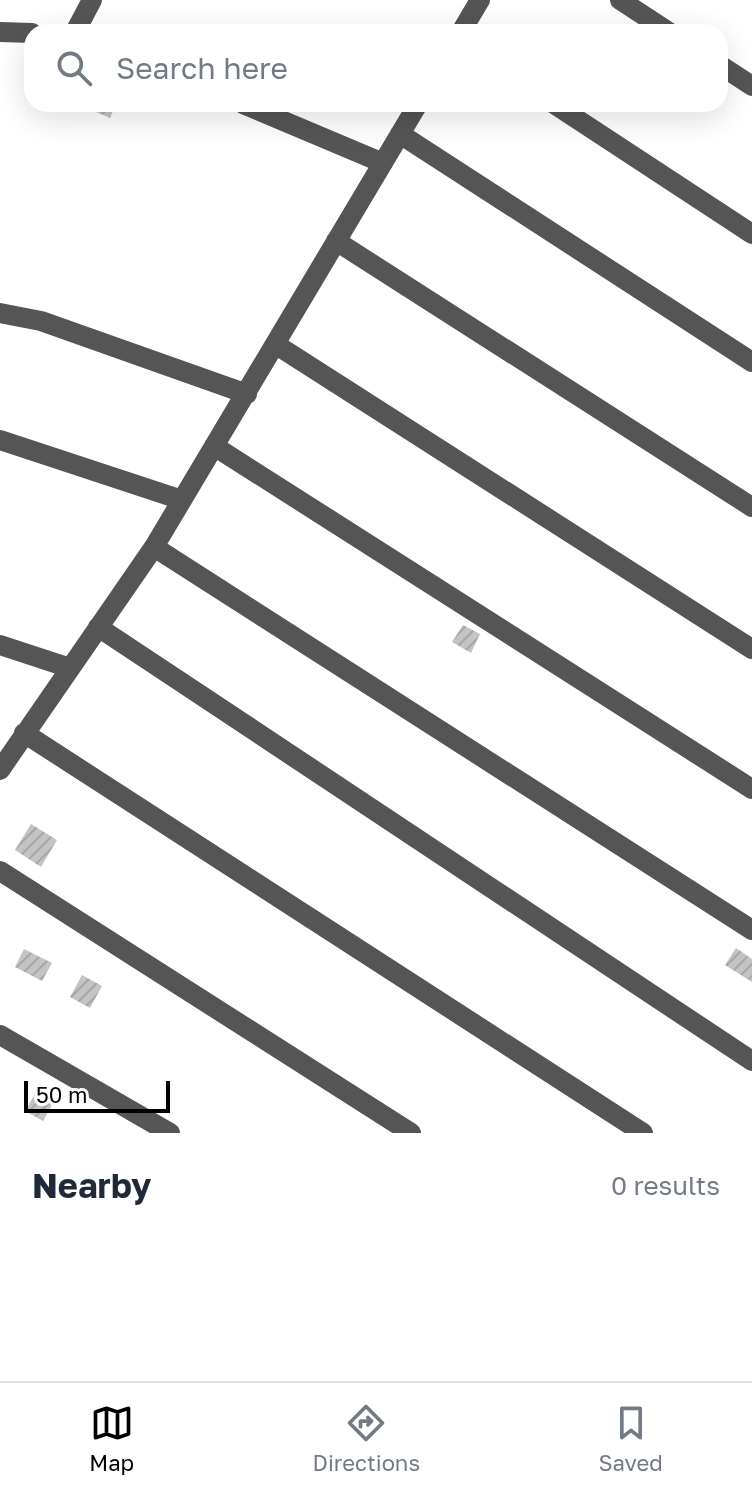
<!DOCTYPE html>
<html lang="en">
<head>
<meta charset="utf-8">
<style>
	body { margin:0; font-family:"Golos Text",sans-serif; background:#f6f6f7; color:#1f2937 }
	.scale { position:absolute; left:24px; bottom:20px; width:146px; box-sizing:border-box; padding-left:8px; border:4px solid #000; border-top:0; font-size:22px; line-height:28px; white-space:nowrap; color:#000; -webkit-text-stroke:6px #fff; paint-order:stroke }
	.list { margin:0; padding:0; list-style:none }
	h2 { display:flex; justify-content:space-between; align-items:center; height:104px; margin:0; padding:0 32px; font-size:34px }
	h2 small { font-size:26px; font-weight:400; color:#747a83 }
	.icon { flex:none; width:44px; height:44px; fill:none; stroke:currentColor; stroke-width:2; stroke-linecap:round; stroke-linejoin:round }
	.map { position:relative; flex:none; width:752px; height:1133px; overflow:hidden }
	.search { position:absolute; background:#fff; box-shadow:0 8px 32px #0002; left:24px; right:24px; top:24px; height:88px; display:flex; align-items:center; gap:20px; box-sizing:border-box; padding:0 28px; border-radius:24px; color:#747a83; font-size:30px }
	.sheet { height:248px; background:#fff }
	nav { display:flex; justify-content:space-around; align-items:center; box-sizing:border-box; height:112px; border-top:2px solid #e0e1e3; background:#fff; font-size:22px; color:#747a83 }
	nav a { display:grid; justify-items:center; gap:4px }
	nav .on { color:#000 }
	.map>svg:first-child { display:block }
	.building { fill:url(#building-hatch) }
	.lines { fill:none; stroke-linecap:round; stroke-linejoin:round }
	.minor { stroke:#555; stroke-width:20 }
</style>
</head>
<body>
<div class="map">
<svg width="752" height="1133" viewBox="0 0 752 1133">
	<defs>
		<pattern id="building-hatch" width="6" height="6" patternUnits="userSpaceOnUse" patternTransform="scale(2)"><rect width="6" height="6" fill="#c4c4c4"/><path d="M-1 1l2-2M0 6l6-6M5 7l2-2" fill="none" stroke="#a7a7a7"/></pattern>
	</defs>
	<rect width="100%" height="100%" fill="#fff"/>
	<path class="building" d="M88 104H116L110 118 87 108Z
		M463 625 480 634 471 653 452 642Z
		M31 824 57 840 41 867 15 850Z
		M736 948 752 959V982L725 965Z
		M24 949 52 963 42 981 15 967Z
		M82 975 102 986 90 1008 70 997Z
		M36 1092 54 1101 43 1121 25 1111Z"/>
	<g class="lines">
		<path class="minor" d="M620 0 669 32
			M0 32 32 33
			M75 32 92 0
			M461 32 480 0
			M720 65 752 86
			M243 104 383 163
			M554 104 752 234
			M400 134 752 362
			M336 241 752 507
			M0 313 41 321 247 394
			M275 344 752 649
			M0 440 182 500
			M214 446 752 789
			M154 547 752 930
			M98 627 752 1061
			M0 645 70 668
			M24 733 643 1133
			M0 770 154 547 418 104
			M0 871 411 1133
			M0 1035 170 1133"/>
	</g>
</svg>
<div class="scale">50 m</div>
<div class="search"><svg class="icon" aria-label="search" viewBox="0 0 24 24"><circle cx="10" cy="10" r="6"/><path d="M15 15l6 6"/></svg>Search here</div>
</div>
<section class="sheet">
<h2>Nearby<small>0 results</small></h2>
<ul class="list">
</ul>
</section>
<nav>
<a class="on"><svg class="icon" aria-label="map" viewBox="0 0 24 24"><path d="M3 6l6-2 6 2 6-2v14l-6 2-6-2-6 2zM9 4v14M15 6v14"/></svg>Map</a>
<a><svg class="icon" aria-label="directions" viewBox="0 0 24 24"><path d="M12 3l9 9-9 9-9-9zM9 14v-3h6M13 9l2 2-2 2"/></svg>Directions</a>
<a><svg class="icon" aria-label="saved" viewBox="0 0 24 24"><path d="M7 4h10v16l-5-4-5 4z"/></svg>Saved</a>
</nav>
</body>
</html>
